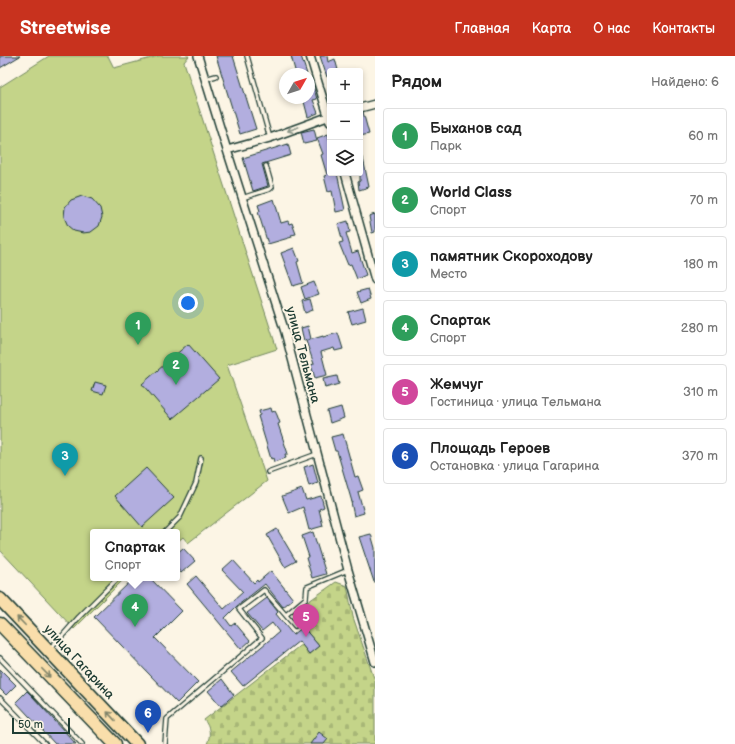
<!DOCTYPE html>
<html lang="ru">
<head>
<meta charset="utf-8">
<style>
	body { margin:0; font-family:"Balsamiq Sans",sans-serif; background:#f6f6f6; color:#222 }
	.controls { position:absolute; right:12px; top:12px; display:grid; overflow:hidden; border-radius:4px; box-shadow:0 2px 6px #0003 }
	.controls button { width:36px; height:36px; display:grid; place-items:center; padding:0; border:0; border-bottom:1px solid #e0e0e0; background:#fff; color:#222; font:20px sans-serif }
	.compass { position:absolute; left:279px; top:12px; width:36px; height:36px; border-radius:50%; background:#fff; box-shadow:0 2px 6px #0003; rotate:51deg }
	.scale { position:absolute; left:12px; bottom:10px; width:58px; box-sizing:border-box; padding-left:4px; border:2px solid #1f3d34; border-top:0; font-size:11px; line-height:14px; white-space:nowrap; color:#1f3d34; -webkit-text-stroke:3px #fcf5e5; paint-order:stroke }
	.you { position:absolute; left:188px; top:247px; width:14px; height:14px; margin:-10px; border:3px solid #fff; border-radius:50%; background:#1a73e8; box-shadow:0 0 0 6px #1a73e833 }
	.badge { display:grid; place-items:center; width:26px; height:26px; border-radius:50%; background:#c8321e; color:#fff; font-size:13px; font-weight:700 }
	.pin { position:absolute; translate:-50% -33px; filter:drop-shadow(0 1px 2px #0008) }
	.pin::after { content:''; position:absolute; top:21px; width:14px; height:12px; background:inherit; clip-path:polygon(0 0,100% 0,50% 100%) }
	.popup { position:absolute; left:90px; top:473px; width:90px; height:52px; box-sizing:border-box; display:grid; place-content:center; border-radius:4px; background:#fff; filter:drop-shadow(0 1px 3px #0005); font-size:13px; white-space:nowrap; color:#767676 }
	.popup b { font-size:15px; color:#222 }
	.popup::after { content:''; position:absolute; left:50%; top:100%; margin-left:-8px; border:8px solid transparent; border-top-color:#fff }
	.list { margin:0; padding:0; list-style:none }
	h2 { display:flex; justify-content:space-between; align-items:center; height:52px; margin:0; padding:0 16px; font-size:17px }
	h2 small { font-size:13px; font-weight:400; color:#767676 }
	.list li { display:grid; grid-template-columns:26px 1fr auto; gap:12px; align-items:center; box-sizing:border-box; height:56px; margin:0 8px 8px; padding:0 8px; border:1px solid #e0e0e0; border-radius:4px }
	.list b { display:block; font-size:15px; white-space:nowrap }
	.list p { margin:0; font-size:13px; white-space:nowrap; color:#767676 }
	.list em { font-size:13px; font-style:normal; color:#767676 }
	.icon { flex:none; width:22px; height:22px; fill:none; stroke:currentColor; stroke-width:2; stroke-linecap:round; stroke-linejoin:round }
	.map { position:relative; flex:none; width:375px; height:688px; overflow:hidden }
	header { display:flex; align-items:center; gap:24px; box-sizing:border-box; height:56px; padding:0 20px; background:#c8321e; color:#fff }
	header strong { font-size:19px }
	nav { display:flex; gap:22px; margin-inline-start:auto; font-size:14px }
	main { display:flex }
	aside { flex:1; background:#fff }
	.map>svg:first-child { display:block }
	.green { fill:#c4d489; stroke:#72885e }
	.cemetery { fill:url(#cemetery-stones); stroke:#72885e }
	.building { fill:#b2aedf; stroke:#1f3d34 }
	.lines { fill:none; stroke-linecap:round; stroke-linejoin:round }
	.lane-casing { stroke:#1f3d34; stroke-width:6 }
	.street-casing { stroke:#1f3d34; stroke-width:10 }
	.primary-casing { stroke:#1f3d34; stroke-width:15 }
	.lane { stroke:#fcf5e5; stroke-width:3.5 }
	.street { stroke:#fcf5e5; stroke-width:7 }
	.primary { stroke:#f9deab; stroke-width:12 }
	.oneway { stroke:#8e998c }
	.oneway2 { stroke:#81856a }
	.labels { text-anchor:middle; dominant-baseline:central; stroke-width:4; stroke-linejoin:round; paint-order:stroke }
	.street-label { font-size:13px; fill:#1f3d34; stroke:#fcf5e5 }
</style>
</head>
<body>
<header>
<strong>Streetwise</strong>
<nav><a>Главная</a><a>Карта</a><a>О нас</a><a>Контакты</a></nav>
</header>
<main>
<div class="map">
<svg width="375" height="688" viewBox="0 0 375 688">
	<defs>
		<pattern id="cemetery-stones" width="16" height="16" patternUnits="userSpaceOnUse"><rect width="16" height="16" fill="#c4d489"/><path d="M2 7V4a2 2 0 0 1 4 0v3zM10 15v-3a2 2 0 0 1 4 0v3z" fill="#a8b777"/></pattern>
	</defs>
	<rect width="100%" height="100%" fill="#fcf5e5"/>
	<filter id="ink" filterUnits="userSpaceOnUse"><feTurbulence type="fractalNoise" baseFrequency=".025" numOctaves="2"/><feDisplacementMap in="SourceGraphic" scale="8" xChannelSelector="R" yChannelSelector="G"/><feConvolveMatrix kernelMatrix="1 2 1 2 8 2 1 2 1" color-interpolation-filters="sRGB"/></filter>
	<g filter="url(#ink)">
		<path class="green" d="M49 0H108L114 12 159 0H189L184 6 277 293 227 309 267 425 188 487 183 481 177 486V476H93V522H125L74 573 0 494V31Z"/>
		<path class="cemetery" d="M336 526 347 530 353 561 375 625V688H207C211 679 210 671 204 664L302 588 309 598 319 590 292 557Z"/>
		<path class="building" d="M0 0H20L0 12Z
			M216 0H233L256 73 240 78Z
			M291 0H301L307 18H296Z
			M320 0H327L328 6 335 3 338 14 330 15V20L327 21Z
			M309 23H311L317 43 313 44 318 57 308 61 303 42H309Z
			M363 56 369 78 360 80V57Z
			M314 73 317 85 304 88 301 76Z
			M328 78 330 87V117H337L345 154 336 156 332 135 328 136 324 120 327 119 321 99 323 98 317 82Z
			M288 88 291 99 262 108 268 130 253 135 243 102Z
			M360 102H363L369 131 359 134 358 126 360 125Z
			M82 140 92 143 100 152 102 161 99 170 91 176 83 177 74 175 68 170 64 161 65 151 71 144Z
			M274 143 281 167 288 165 289 168 292 167 296 178 291 179 292 181 268 188 258 156 260 155 258 149Z
			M375 158V176L372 177 369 160Z
			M348 165 350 176 346 177 352 197 358 195 366 219 357 223 351 208 348 209 339 187 343 186 338 168Z
			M294 192 299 205 297 206 303 227 293 230 281 197Z
			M314 226 319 238 305 243 301 231Z
			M368 233 371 243 361 247 357 236Z
			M310 243 313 254 305 257 302 245Z
			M363 252 366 264 352 268 348 256Z
			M308 270 311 283 304 285 301 272Z
			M338 277 343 293 335 295 334 292 321 296 327 319 315 322 311 309 314 308 306 285 323 280V281Z
			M188 288 219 323 172 363 142 328Z
			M337 320 339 328 325 332 323 323Z
			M95 326 106 329 103 338 92 335Z
			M341 351 344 362 330 367 327 355Z
			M271 352 272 356 275 355 277 359 280 367 278 368 288 398H285L286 402 274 406 273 402 271 403 258 360 260 359 259 355Z
			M343 378 355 421 358 420 363 434 358 436 364 457 354 460 351 446H352L337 395H335L331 381Z
			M313 408 318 427 309 430 304 411Z
			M146 412 174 442 142 471 115 440Z
			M302 433 306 444 321 440 324 451 319 453 323 470 309 474 303 451 289 457 282 440Z
			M277 473 296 505 285 511 267 479Z
			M313 476 326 518 312 522 306 502 309 501 302 480Z
			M371 478 375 492V526H374L359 481Z
			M183 492 195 505 181 517 177 512V497Z
			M233 504 254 527 257 524 258 526 271 515 293 543 283 551 265 528 237 550 225 562 231 570 235 567 250 585 241 593 187 528 196 520 224 553 243 536 222 514Z
			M134 522H150L182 555 155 582 198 626 177 647 94 561Z
			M267 542 278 556 276 558 293 579 303 571 319 590 309 598 299 585 243 630 231 616 279 576 272 567 262 575 247 557Z
			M0 613 16 629 6 639 0 633Z
			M222 623 234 639 221 650 208 635Z
			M27 635 33 641 76 688H55L16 646Z
			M319 676 328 683 324 688H310Z"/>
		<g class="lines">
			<defs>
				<path id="lane" d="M247 0 270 82
					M205 23 216 20
					M242 142 270 133 272 131 266 110
					M268 416 317 398
					M165 476 180 461 196 427 201 402
					M286 559 306 542 307 531 348 514
					M49 593 64 578 79 561 118 522
					M0 602 82 688
					M0 642 45 688
					M165 688 167 663 262 582 239 553 264 534 295 570"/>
				<path id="street" d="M198 0 227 94 285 276 348 514 375 606
					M310 0 330 66
					M360 52 375 48
					M227 94 270 82 330 60
					M345 117 375 224"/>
				<path id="primary" d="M0 543 137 688
					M0 568 115 688"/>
			</defs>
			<use href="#lane" class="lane-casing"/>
			<use href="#street" class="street-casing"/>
			<use href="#primary" class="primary-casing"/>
			<use href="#lane" class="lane"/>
			<use href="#street" class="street"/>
			<use href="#primary" class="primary"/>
		</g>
		<defs><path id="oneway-shaft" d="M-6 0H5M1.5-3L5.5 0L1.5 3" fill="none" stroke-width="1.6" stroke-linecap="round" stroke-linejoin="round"/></defs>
		<use class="oneway" href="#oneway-shaft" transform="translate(293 73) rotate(160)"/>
		<g class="oneway2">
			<use href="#oneway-shaft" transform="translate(21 565) rotate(-134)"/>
			<use href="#oneway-shaft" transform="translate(46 617) rotate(46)"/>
			<use href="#oneway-shaft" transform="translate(111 660) rotate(-133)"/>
		</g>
	</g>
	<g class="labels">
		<g class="street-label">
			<text transform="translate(303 299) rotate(75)">улица Тельмана</text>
			<text transform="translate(79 606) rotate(47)">улица Гагарина</text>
		</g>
	</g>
</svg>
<div class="controls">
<button>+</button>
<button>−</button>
<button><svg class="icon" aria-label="layers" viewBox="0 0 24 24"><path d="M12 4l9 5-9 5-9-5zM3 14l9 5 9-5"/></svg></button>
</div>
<svg class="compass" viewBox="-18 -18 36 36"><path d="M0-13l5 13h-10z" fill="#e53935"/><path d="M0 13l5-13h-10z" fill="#767676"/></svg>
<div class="scale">50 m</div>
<div class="you"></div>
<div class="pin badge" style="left:138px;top:289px;background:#2e9e5b">1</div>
<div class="pin badge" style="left:176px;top:329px;background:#2e9e5b">2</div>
<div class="pin badge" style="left:65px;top:420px;background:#0f9aa8">3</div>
<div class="pin badge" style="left:135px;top:571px;background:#2e9e5b">4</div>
<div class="popup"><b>Спартак</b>Спорт</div>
<div class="pin badge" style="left:306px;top:581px;background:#d1479c">5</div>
<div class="pin badge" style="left:148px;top:677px;background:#1a4fb4">6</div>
</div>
<aside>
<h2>Рядом<small>Найдено: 6</small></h2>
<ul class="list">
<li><span class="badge" style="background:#2e9e5b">1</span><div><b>Быханов сад</b><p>Парк</p></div><em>60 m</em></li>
<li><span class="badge" style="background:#2e9e5b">2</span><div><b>World Class</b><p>Спорт</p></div><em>70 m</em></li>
<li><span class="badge" style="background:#0f9aa8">3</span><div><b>памятник Скороходову</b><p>Место</p></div><em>180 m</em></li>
<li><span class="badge" style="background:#2e9e5b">4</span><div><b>Спартак</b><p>Спорт</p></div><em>280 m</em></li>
<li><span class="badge" style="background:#d1479c">5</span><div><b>Жемчуг</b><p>Гостиница · улица Тельмана</p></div><em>310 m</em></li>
<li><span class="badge" style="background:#1a4fb4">6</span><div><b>Площадь Героев</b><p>Остановка · улица Гагарина</p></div><em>370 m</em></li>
</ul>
</aside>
</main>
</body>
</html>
